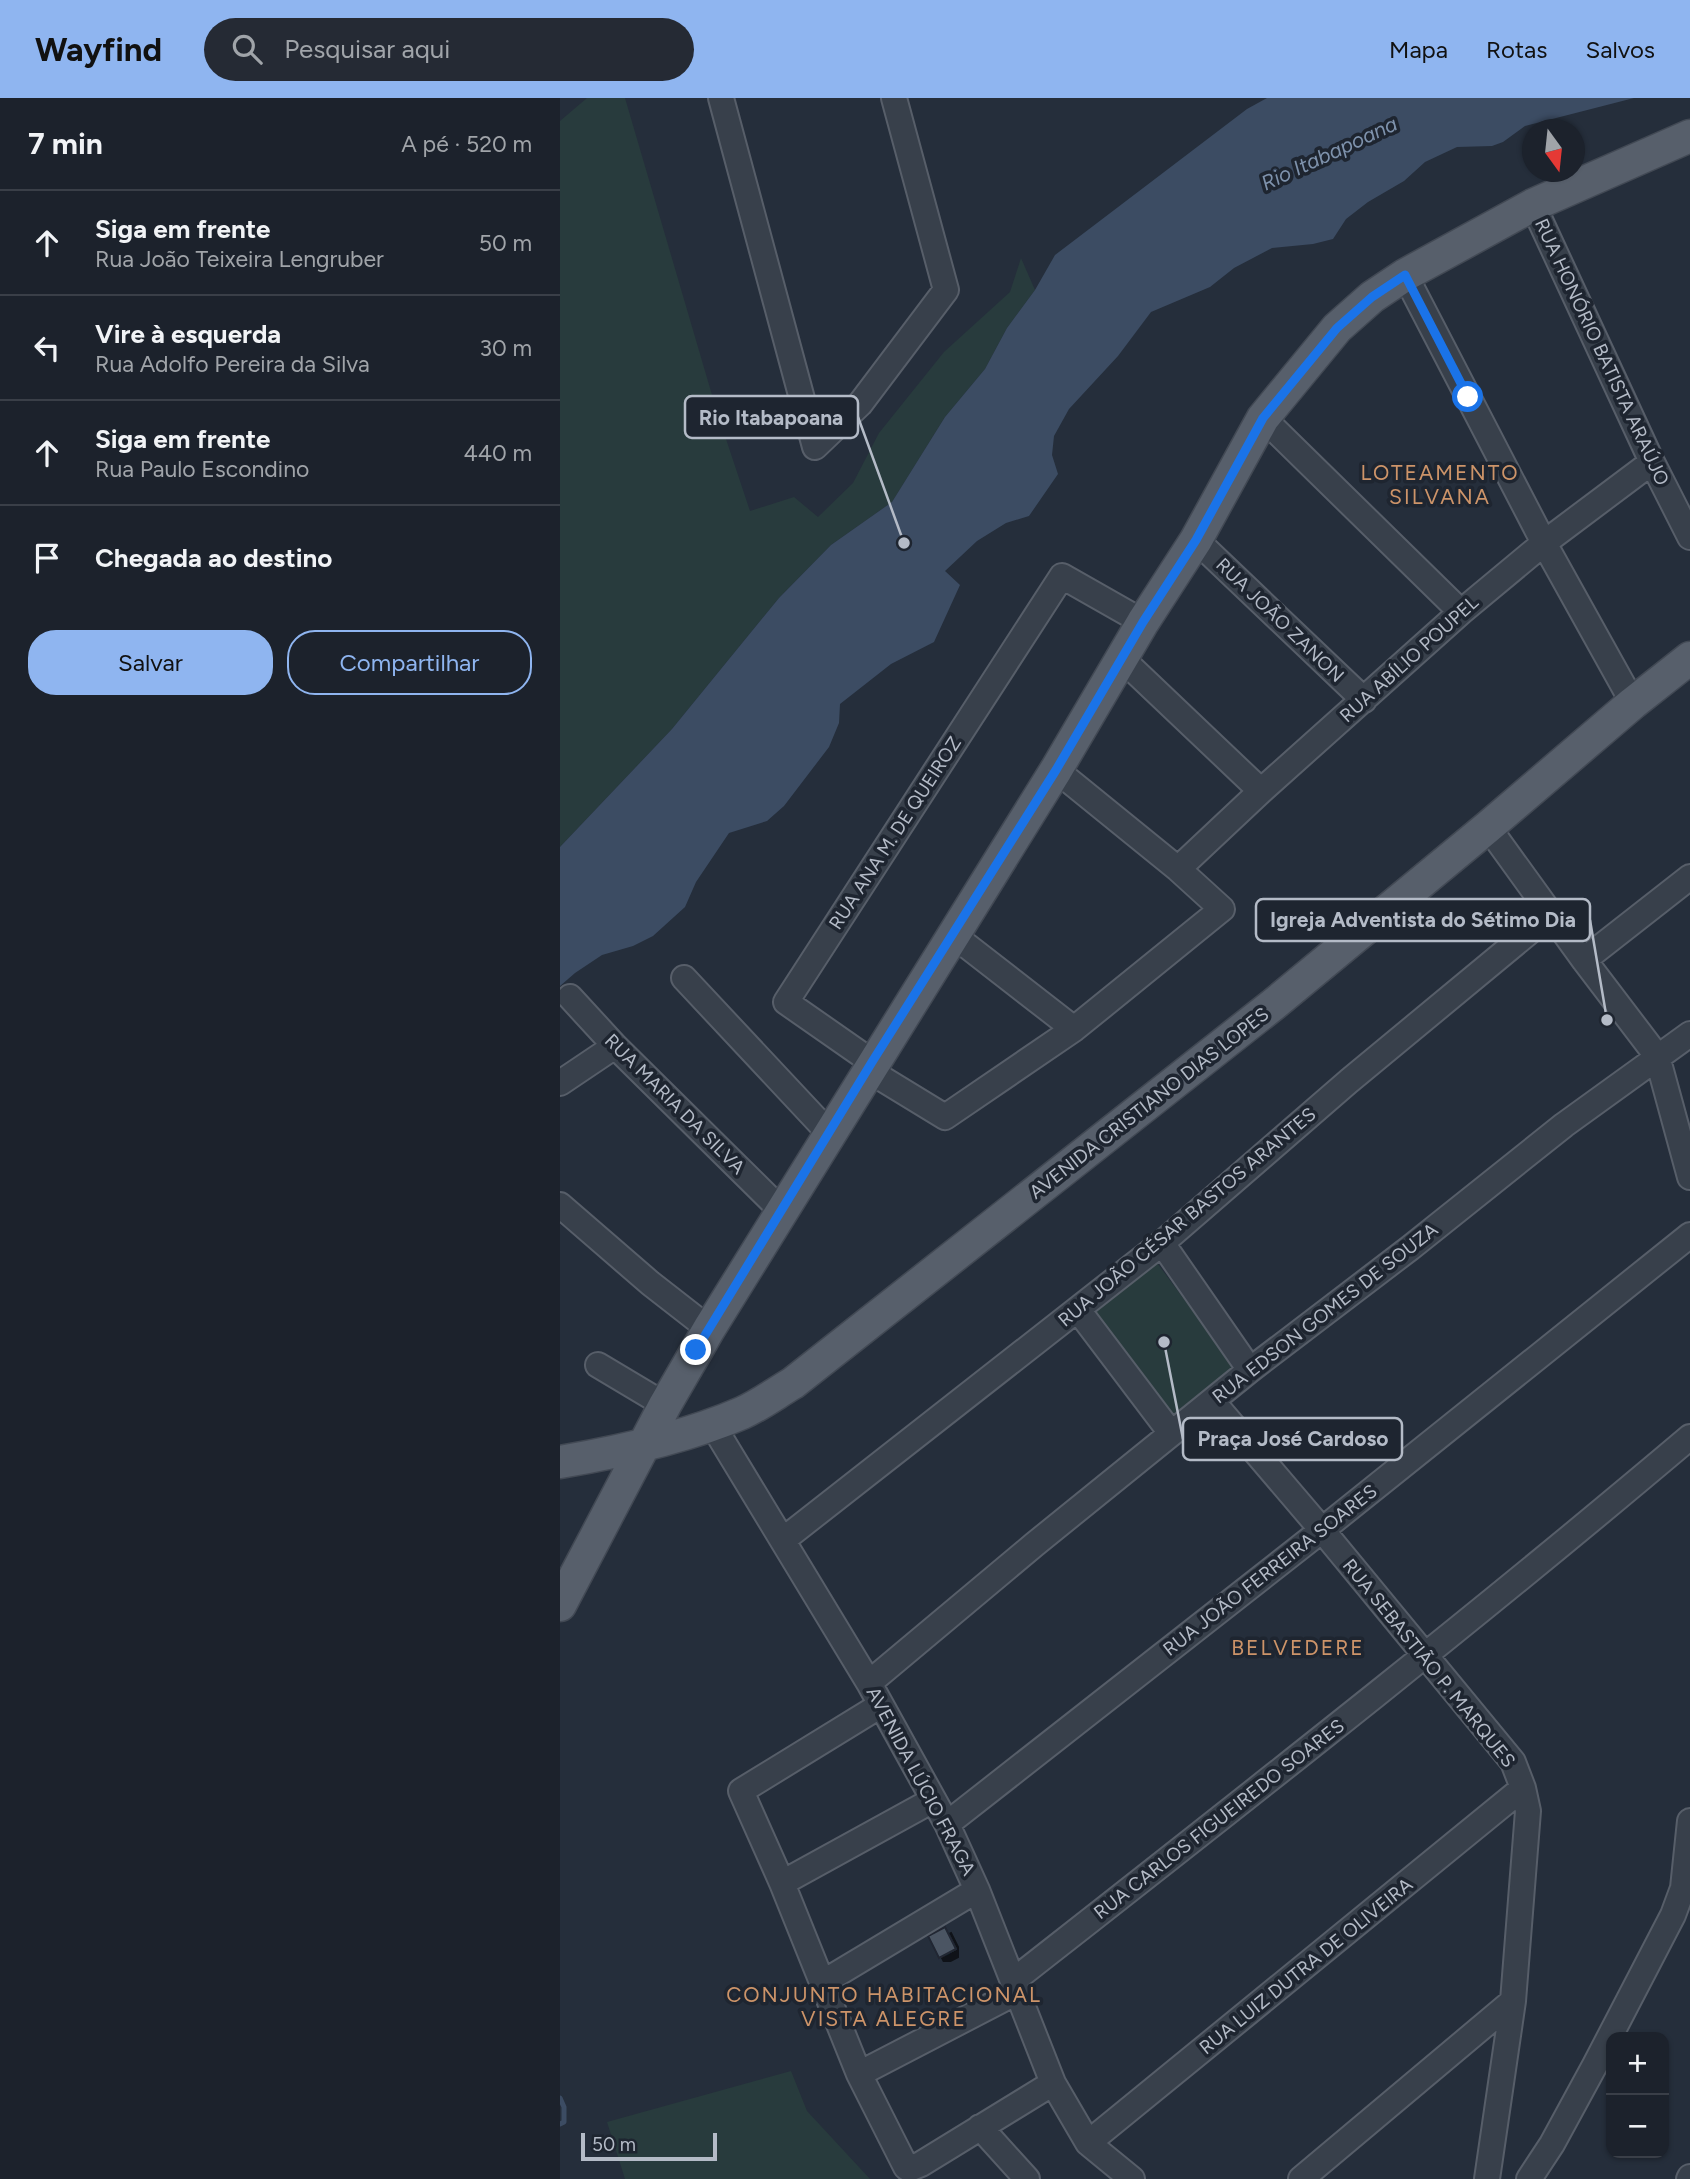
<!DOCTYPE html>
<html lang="pt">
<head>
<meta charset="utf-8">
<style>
	body { margin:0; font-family:Figtree,sans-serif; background:#252a34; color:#f1f3f6 }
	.controls { position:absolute; right:21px; bottom:21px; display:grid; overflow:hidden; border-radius:14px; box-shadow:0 2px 5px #0004 }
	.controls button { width:63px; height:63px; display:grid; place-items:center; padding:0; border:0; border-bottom:2px solid #3a3f48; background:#1c222c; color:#f1f3f6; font:35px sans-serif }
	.compass { position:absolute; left:962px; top:21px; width:63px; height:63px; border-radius:50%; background:#1c222c; box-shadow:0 2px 5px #0004; rotate:165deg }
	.scale { position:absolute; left:21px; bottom:18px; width:136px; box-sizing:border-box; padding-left:7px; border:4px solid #b4bbc7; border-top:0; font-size:19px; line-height:24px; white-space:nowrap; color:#b4bbc7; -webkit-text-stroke:5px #1e2530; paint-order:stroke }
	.stop { position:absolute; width:21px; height:21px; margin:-16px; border:5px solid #1a73e8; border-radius:50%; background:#fff }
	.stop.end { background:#1a73e8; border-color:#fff; box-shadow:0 2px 7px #0008 }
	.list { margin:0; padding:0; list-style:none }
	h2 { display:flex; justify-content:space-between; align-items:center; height:91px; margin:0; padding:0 28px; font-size:30px }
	h2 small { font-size:23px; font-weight:400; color:#a0a4a9 }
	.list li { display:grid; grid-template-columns:46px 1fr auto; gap:21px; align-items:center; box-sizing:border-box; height:105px; padding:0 28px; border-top:2px solid #3a3f48 }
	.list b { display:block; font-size:26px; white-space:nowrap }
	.list p { margin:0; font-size:23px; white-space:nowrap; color:#a0a4a9 }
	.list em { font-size:23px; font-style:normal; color:#a0a4a9 }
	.actions { display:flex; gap:14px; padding:21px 28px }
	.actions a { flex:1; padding:16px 0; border:2px solid #8fb5f0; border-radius:28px; text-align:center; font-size:24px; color:#8fb5f0 }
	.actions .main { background:#8fb5f0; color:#111 }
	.icon { flex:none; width:38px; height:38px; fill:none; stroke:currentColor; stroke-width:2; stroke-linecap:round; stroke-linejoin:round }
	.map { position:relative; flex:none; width:1130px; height:2081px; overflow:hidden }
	header { display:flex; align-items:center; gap:42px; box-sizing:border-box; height:98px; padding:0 35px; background:#8fb5f0; color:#111 }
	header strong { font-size:33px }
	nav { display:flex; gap:38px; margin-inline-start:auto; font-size:24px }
	.search { width:490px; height:63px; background:#252a34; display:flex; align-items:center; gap:18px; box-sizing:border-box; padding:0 24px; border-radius:38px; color:#a0a4a9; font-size:26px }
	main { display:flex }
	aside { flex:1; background:#1c222c }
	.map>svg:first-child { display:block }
	.green { fill:#283b3d }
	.water { fill:#3c4c63 }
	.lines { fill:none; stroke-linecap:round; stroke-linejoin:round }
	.stream { stroke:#3c4c63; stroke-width:5 }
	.building { fill:#4b5563; stroke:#202732; stroke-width:2; filter:url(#shadow) }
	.minor-casing { stroke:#575e69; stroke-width:28 }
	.major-casing { stroke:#424954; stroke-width:35 }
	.minor { stroke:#38404b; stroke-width:24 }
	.major { stroke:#575f6b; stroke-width:32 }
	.route { stroke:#1a73e8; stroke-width:9 }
	.labels { text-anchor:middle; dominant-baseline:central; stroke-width:7; stroke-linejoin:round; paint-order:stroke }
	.street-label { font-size:19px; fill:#b4bbc7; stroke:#1e2530 }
	.water-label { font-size:21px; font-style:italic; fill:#7e92ac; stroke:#1e2530 }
	.neighbourhood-label { font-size:21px; letter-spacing:2px; fill:#cd9469; stroke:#1e2530 }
	.leader { fill:none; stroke:#b4bbc7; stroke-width:2.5 }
	.callout-dot { fill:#b4bbc7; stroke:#1e2530; stroke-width:2.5 }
	.callout { fill:#1e2530; stroke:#b4bbc7; stroke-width:2.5 }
	.callout-label { font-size:21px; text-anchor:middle; font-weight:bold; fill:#b4bbc7 }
</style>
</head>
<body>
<header>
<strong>Wayfind</strong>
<div class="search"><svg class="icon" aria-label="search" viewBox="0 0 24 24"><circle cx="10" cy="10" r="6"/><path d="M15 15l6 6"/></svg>Pesquisar aqui</div>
<nav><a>Mapa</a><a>Rotas</a><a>Salvos</a></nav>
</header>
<main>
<aside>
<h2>7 min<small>A pé · 520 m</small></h2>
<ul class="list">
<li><svg class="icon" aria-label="ahead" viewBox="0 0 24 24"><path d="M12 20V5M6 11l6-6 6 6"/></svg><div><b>Siga em frente</b><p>Rua João Teixeira Lengruber</p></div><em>50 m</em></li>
<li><svg class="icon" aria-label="left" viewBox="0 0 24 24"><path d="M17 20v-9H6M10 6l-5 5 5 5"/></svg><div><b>Vire à esquerda</b><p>Rua Adolfo Pereira da Silva</p></div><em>30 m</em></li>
<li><svg class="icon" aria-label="ahead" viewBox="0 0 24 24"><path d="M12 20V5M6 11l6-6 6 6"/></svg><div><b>Siga em frente</b><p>Rua Paulo Escondino</p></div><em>440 m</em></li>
<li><svg class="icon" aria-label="arrive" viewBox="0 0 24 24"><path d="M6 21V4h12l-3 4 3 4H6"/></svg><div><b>Chegada ao destino</b></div></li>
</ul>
<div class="actions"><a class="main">Salvar</a><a>Compartilhar</a></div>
</aside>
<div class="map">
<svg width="1130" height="2081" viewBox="0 0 1130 2081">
	<defs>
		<filter id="shadow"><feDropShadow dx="6" dy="6" stdDeviation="0" flood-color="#0009"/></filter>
	</defs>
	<rect width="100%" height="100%" fill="#252e3b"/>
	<path class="green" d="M27 0H65L157 314 190 413 234 399 258 419 293 385 319 335 384 254 450 194 461 160 475 192 447 230 425 271 385 319 332 404 271 447 219 500 112 631 0 749V23Z
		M597 1165 678 1273 611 1323 530 1215Z
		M231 1973 247 2013 310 2081H65L47 2024Z"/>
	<path class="water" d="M707 0H1074L965 28 943 44 932 48 897 49 865 64 844 83 808 104 786 121 773 141 753 146 712 150 674 170 650 189 591 214 558 258 509 311 494 338 492 357 498 376 469 418 446 425 417 443 385 473 400 487 374 544 331 566 280 606 279 625 269 649 224 708 207 723 169 735 136 784 125 809 93 838 73 848 42 857 15 875 0 888V749L112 631 219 500 271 447 332 404 385 319 425 271 447 230 475 192 495 157 687 11Z"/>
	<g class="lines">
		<path class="stream" d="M0 2000 4 2009V2024L0 2026"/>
	</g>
	<path class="building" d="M385 1829 396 1851 379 1860 368 1838Z"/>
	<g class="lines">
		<defs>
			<path id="minor" d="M161 0 255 349 300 306 386 192 334 0
				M973 107 1092 364 1130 439
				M845 177 984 445 1073 605
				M703 320 901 514
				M636 442 804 602
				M561 560 701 693
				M928 729 1024 862 1097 958 1130 1079
				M618 771 701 693 901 514 984 445 1092 364
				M393 837 514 931
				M1024 862 1130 779
				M124 880 269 1035
				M10 899 55 948 221 1112
				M312 964 226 904 502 478 583 524
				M308 972 385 1019 514 931 662 811 618 771 496 672
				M0 985 55 948
				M0 1107 90 1185 149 1231
				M602 1145 690 1272
				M518 1212 611 1335
				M38 1267 105 1307
				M652 1303 762 1432 953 1664 963 1690 968 1713 953 1903 927 2081
				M152 1326 309 1585 387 1726 417 1792 493 1985 528 2045 572 2081
				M223 1442 602 1145 789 983 992 815
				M309 1585 475 1446 690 1272 850 1150 1004 1027 1130 936
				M321 1607 181 1693 222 1785 299 1976 346 2069 349 2071 361 2066 493 1985
				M387 1726 762 1432 1130 1137
				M222 1785 373 1702
				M453 1883C681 1704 909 1526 1130 1339
				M262 1885 417 1792
				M299 1976 457 1894
				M420 2029 467 2081
				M528 2045 963 1690
				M741 2081 953 1903
				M969 2081 992 2046 1035 1967 1113 1817 1123 1790 1130 1723
				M1129 2081 1130 2079"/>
			<path id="major" d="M0 1364C59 1354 127 1339 182 1315 200 1307 216 1295 233 1285L714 906 928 729 1073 605 1130 560
				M0 1507 105 1307 149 1231 496 672 583 524 636 442 703 320 777 230 812 199 845 177 973 107 1130 38"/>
		</defs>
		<use href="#minor" class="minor-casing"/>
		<use href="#major" class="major-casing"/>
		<use href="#minor" class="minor"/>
		<use href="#major" class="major"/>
	</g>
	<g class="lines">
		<path class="route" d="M136 1252 312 964 496 672 583 524 636 442 703 320 777 230 812 199 845 177 908 299"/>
	</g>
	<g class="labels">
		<g class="street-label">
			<text transform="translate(1042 254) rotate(65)">RUA HONÓRIO BATISTA ARAÚJO</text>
			<text transform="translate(720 522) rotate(44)">RUA JOÃO ZANON</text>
			<text transform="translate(849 561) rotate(-42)">RUA ABÍLIO POUPEL</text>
			<text transform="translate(335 735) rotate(-57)">RUA ANA M. DE QUEIROZ</text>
			<text transform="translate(589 1005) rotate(-38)">AVENIDA CRISTIANO DIAS LOPES</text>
			<text transform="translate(115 1006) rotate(45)">RUA MARIA DA SILVA</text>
			<text transform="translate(627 1119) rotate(-40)">RUA JOÃO CÉSAR BASTOS ARANTES</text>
			<text transform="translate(765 1215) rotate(-38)">RUA EDSON GOMES DE SOUZA</text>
			<text transform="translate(710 1472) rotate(-38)">RUA JOÃO FERREIRA SOARES</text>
			<text transform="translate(869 1565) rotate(51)">RUA SEBASTIÃO P. MARQUES</text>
			<text transform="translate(361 1683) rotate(62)">AVENIDA LÚCIO FRAGA</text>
			<text transform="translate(659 1721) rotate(-38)">RUA CARLOS FIGUEIREDO SOARES</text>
			<text transform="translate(746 1868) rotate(-39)">RUA LUIZ DUTRA DE OLIVEIRA</text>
		</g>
		<g class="water-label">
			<text transform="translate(769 55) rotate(-25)">Rio Itabapoana</text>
		</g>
		<g class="neighbourhood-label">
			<text x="880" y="374">LOTEAMENTO<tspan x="880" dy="24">SILVANA</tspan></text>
			<text x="738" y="1549">BELVEDERE</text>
			<text x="324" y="1896">CONJUNTO HABITACIONAL<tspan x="324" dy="24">VISTA ALEGRE</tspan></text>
		</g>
	</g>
	<path class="leader" d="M344 445L298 319M1047 922L1030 822M604 1244L623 1341"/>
	<g class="callout-dot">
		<circle cx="344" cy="445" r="7"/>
		<circle cx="1047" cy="922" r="7"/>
		<circle cx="604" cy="1244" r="7"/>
	</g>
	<g class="callout">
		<rect x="125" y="298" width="173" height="42" rx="7"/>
		<rect x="696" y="801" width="334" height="42" rx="7"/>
		<rect x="623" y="1320" width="219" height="42" rx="7"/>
	</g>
	<g class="callout-label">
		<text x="211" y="327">Rio Itabapoana</text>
		<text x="863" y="829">Igreja Adventista do Sétimo Dia</text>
		<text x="733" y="1348">Praça José Cardoso</text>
	</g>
</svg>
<div class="controls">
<button>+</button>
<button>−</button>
</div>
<svg class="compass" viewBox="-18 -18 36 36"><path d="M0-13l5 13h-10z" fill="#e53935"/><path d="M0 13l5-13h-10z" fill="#a0a4a9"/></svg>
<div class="scale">50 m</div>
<div class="stop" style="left:908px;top:299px"></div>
<div class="stop end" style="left:136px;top:1252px"></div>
</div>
</main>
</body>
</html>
